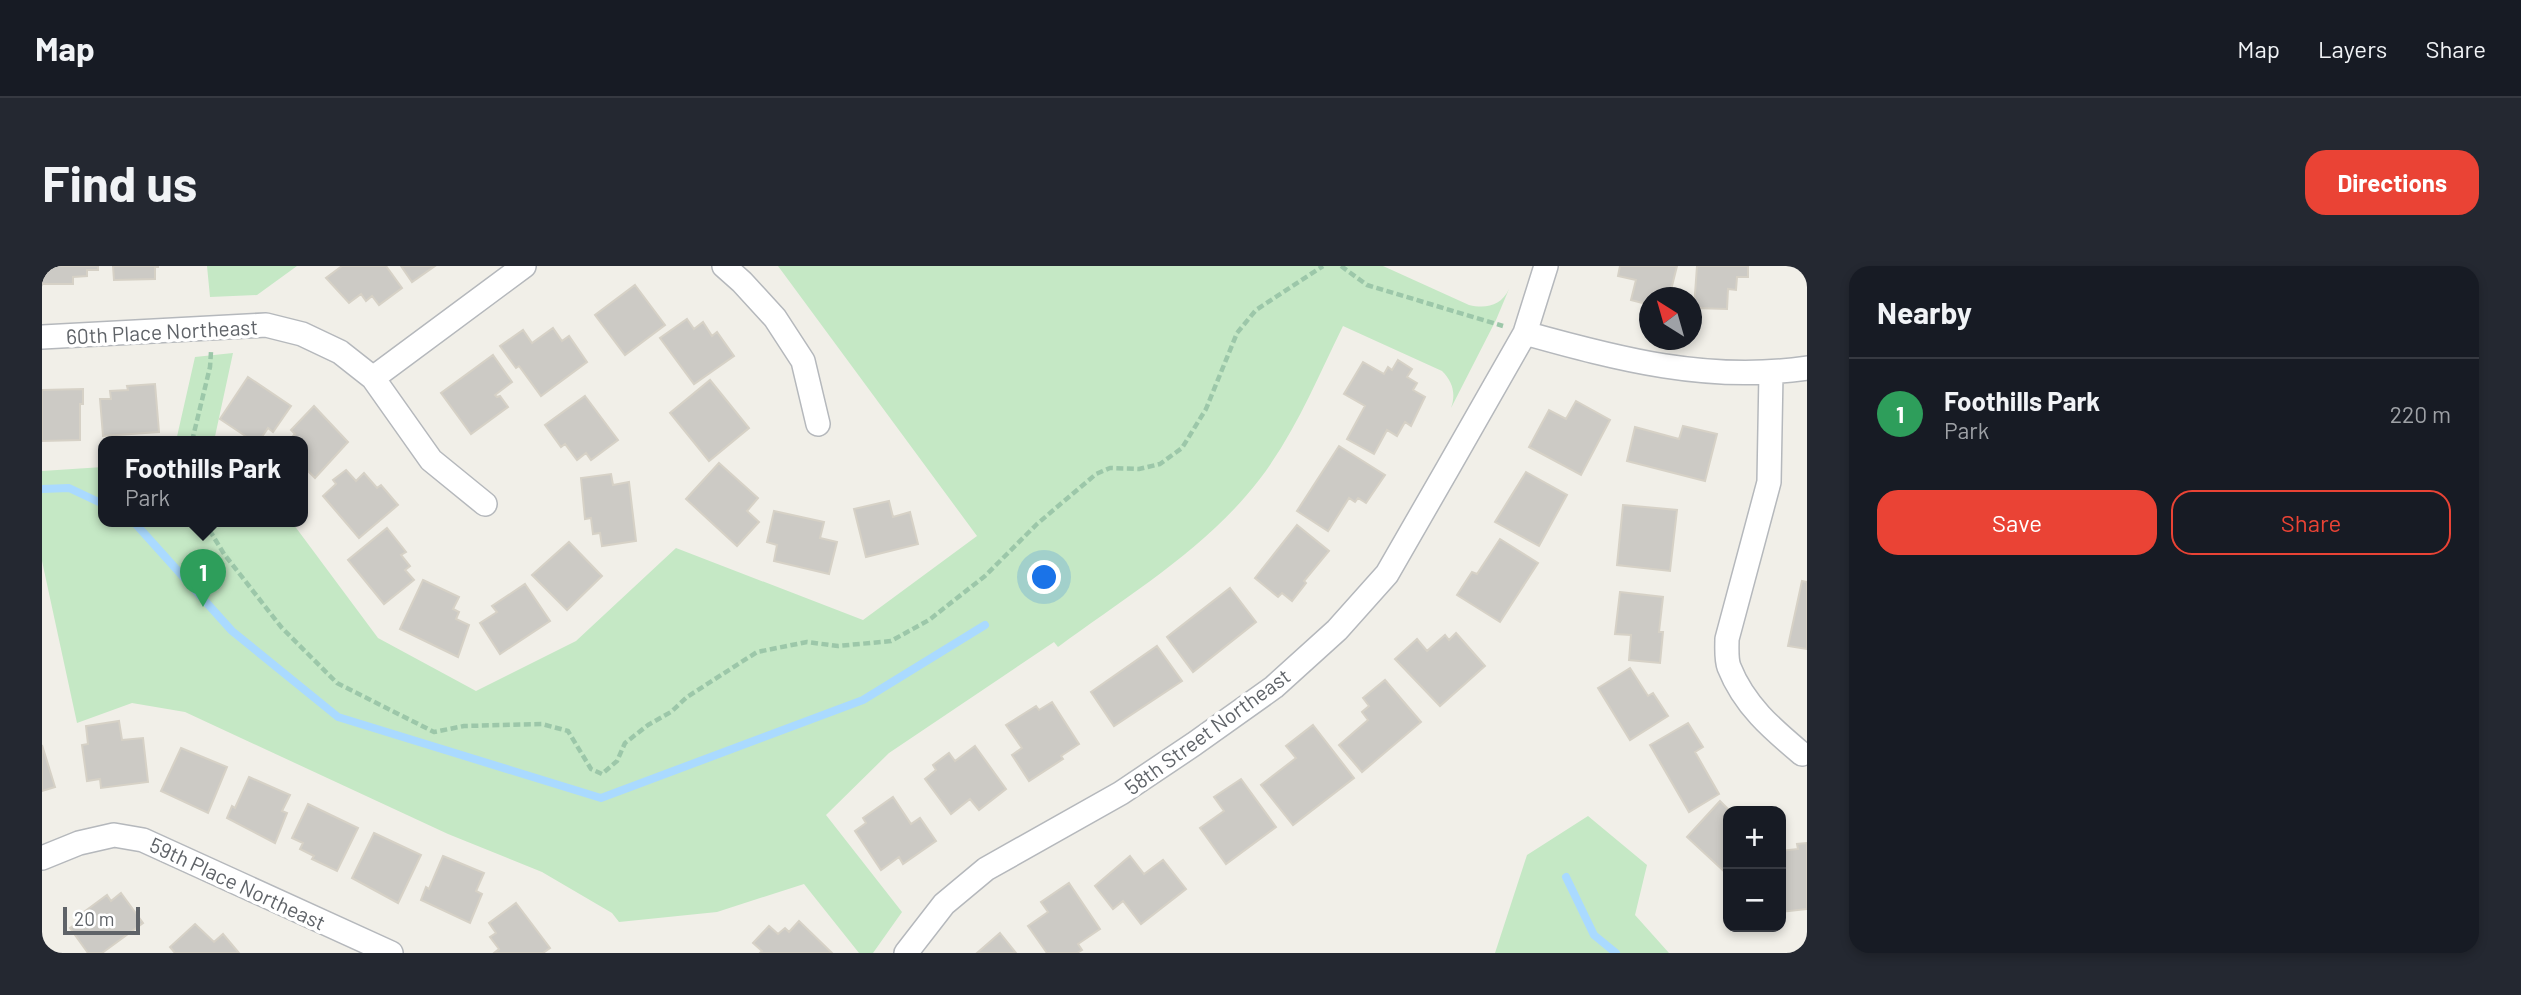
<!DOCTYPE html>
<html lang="en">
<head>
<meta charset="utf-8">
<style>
	body { margin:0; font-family:Barlow,sans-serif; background:#242831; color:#f1f3f6 }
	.controls { position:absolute; right:21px; bottom:21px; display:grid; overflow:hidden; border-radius:14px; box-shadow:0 4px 10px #0003 }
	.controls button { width:63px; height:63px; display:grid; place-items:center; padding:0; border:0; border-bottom:2px solid #363941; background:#171b24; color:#f1f3f6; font:35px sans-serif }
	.compass { position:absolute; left:1597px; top:21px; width:63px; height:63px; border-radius:50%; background:#171b24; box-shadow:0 4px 10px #0003; rotate:323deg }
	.scale { position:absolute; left:21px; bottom:18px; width:77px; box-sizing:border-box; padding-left:7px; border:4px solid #5f6368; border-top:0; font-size:19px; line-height:24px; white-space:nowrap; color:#5f6368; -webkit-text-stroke:5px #fff; paint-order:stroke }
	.you { position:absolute; left:1003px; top:312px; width:24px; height:24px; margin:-18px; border:5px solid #fff; border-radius:50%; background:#1a73e8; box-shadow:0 0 0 10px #1a73e833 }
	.badge { display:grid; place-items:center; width:46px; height:46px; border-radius:50%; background:#ea4335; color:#fff; font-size:23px; font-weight:700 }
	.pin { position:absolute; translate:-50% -58px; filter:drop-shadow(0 2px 4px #0008) }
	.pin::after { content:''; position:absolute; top:37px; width:24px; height:21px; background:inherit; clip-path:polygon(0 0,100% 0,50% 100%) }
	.popup { position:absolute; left:56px; top:170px; width:210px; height:91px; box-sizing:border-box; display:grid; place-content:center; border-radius:14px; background:#171b24; filter:drop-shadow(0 2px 5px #0005); font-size:23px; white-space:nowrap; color:#9ea1a6 }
	.popup b { font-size:26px; color:#f1f3f6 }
	.popup::after { content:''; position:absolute; left:50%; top:100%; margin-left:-14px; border:14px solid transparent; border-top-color:#171b24 }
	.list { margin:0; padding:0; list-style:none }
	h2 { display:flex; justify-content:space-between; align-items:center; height:91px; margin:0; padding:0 28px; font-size:30px }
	h2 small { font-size:23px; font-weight:400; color:#9ea1a6 }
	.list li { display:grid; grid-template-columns:46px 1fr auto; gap:21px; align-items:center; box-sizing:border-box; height:112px; padding:0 28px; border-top:2px solid #363941 }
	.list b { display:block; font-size:26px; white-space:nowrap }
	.list p { margin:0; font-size:23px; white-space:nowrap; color:#9ea1a6 }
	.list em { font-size:23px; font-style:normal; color:#9ea1a6 }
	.actions { display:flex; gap:14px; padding:21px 28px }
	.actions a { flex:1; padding:16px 0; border:2px solid #ea4335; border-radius:21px; text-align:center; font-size:24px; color:#ea4335 }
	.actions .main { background:#ea4335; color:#fff }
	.map { position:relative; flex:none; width:1765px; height:687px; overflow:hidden; border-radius:21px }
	header { display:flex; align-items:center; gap:42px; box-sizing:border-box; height:98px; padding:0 35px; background:#171b24; border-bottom:2px solid #363941 }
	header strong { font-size:33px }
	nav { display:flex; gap:38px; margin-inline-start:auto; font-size:24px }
	.intro { display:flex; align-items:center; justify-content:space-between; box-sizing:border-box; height:168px; padding:0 42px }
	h1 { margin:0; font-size:49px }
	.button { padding:18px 32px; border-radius:21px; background:#ea4335; color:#fff; font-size:24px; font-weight:700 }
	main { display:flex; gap:42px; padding:0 42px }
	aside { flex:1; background:#171b24; border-radius:21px; box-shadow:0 4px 10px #0003 }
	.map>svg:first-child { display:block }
	.green { fill:#c5e8c5 }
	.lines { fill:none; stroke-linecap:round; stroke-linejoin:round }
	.stream { stroke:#aadaff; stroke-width:8 }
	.building { fill:#cccac5; stroke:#d6d1c6; stroke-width:2 }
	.street-casing { stroke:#b5b8bc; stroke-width:26 }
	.path { stroke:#9cc7a9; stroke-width:4.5; stroke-dasharray:7 3.5; stroke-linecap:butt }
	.street { stroke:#fff; stroke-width:23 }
	.labels { text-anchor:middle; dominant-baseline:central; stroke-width:7; stroke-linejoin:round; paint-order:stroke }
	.street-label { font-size:21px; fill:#5f6368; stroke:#fff }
</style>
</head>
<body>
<header>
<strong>Map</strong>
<nav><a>Map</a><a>Layers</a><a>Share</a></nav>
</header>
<div class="intro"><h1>Find us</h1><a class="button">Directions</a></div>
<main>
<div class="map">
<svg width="1765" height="687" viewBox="0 0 1765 687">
	<rect width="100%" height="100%" fill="#f1efe8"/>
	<path class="green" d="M165 0H255L215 29 168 31Z
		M736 0H1341L1427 39C1444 43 1459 40 1467 23L1454 54 1409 142C1414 128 1411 116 1400 105L1301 60C1275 113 1253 167 1217 214 1164 283 1085 330 1016 381L1012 376 847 487 784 549 860 646 831 687H817L762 618 675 646 577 656 570 647 500 606 406 568 143 446 90 437 35 457 0 295V205L61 201V255H249L336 372 434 425 534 375 634 282 821 354 935 270Z
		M191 87 172 175H134L153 91Z
		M1546 550 1605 599 1593 649 1627 687H1453L1485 589Z"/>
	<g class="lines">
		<path class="stream" d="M0 223 27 222 61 238
			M91 255 190 365 296 451 559 532 821 434 943 359
			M1524 611 1552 669 1574 687"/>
	</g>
	<path class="building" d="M0 0H56V4H45V10L31 11V18H0Z
		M71 0H116V1H113V13L72 14Z
		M300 0H344L360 22 337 39 330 30 324 35 319 28 307 37 284 12Z
		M359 0H393L370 16Z
		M1578 0H1635L1627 32H1608V39L1589 34 1594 14 1576 10Z
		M1655 0H1706V11H1695L1694 24 1686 23 1685 43 1652 42Z
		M593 19 623 59 583 89 553 49Z
		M645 53 652 63 661 56 670 70 675 66 692 90 652 118 618 72Z
		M511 62 520 75 527 70 545 96 499 130 477 100 474 102 458 80 481 64 490 77Z
		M451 89 470 116 453 129 455 131 458 130 466 141 429 168 399 127Z
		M1356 94 1370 103 1365 111 1375 117 1371 124 1383 131 1369 160 1363 156 1355 170 1345 164 1332 188 1305 173 1323 140 1302 128 1321 96 1342 108 1346 101 1350 104Z
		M206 111 249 140 231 166 226 162 217 175H211L178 153Z
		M668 114 707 162 667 195 628 147Z
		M113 118 117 166 61 170 58 133H69L68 125 86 124 85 120Z
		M41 123V138H38V174L0 175V124Z
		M543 130 576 174 549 194 544 187 535 194 523 178 519 181 503 159Z
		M1534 135 1568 154 1539 209 1487 181 1507 144 1524 153Z
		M272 140 306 176 273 212 261 200V175H246L253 168 249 164Z
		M1641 160 1675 168 1663 215 1585 195 1593 161 1637 173Z
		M1297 180 1343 209 1324 237 1316 232 1313 236 1307 232 1286 265 1255 245Z
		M677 197 716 232 705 245 717 256 695 280 644 233Z
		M304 204 314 215 322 207 335 222 339 219 356 239 317 272 281 230 294 218 291 214Z
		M1484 206 1525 229 1497 280 1453 256Z
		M569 208 571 219 587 216 594 275 560 280 558 267 551 268 549 252 543 253 539 212Z
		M847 235 851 251 868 246 876 278 824 291 812 243Z
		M1581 239 1635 244 1628 305 1575 299Z
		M732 245 782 256 778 272 795 276 787 308 732 295 735 279 725 276Z
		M1255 259 1287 285 1262 315 1264 317 1250 335 1240 327 1236 331 1213 312Z
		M345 262 364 286 359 289 368 300 363 304 372 314 342 338 306 294Z
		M1458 273 1496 297 1458 356 1415 329 1430 306 1435 308Z
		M527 276 560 310 525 344 490 309Z
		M381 314 417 331 411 343 417 346 414 353 427 359 416 391 358 363Z
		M1760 315 1765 316V383L1746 380Z
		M483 318 508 355 458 388 438 357 455 346 450 340Z
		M1188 322 1214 356 1151 406 1125 371Z
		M1578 326 1621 331 1617 366H1621L1618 397 1587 394 1589 369 1573 368Z
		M1414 367 1443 400 1398 440 1353 393 1375 373 1385 385 1403 369 1407 374Z
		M1115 380 1140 415 1072 460 1049 426Z
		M1588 402 1606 430 1611 427 1626 450 1588 474 1556 422Z
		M1343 414 1379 456 1320 506 1297 479 1326 454 1320 446 1327 440 1321 432Z
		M1010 436 1037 478 1019 490 1021 493 987 515 970 489 980 482 964 459 994 440 997 444Z
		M77 455 80 474 101 472 106 516 59 522 58 513 45 515 40 479 46 478 44 460Z
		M1646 457 1661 481 1653 486 1677 528 1647 546 1608 479Z
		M1271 459 1312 512 1251 559 1219 519 1254 492 1244 480Z
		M0 479 13 521 0 525Z
		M933 480 964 523 937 544 928 533 909 548 883 513 894 504 891 499 907 487 913 495Z
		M139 482 185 501 166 547 119 525Z
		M207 511 248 529 240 545 245 547 233 577 185 552 190 540 193 542Z
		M1199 513 1234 561 1184 598 1158 562 1182 545 1172 531Z
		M851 531 869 558 878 552 894 575 861 598 857 591 839 604 813 565 824 557 821 552Z
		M1678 535 1688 545H1686V609L1645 571Z
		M266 538 316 562 295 605 270 593 272 590 258 583 261 577 250 572Z
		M332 567 379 589 356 637 310 612Z
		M1765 577V643L1739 646V585L1756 583 1755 578Z
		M401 590 442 607 434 625 440 628 428 657 379 634 384 621 387 623Z
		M1088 590 1102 608 1121 594 1144 623 1099 658 1081 635 1071 643 1053 620Z
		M1027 617 1058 663 1036 678 1040 684 1035 687H1005L986 660 1006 646 999 636Z
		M79 627 101 657 60 687H46L28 662 45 650 42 646 65 629 69 635Z
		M474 637 508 682 501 687H452L457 683 448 671 454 667 447 657Z
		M757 655 790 687H718L720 685 711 677 727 660 736 668 743 662 747 666Z
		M153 658 172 676 181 668 197 687H133L128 681Z
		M958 667 974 687H935Z"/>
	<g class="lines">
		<defs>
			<path id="street" d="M682 0 700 16 733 52 761 95 776 158
				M1483 67C1576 93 1667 117 1765 102
				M0 71 224 59 260 68 298 86 331 112 482 0
				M1729 107 1727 216 1685 373C1685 382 1684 393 1687 401 1702 439 1730 463 1760 488
				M331 112 389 194 443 238
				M0 592 37 577 72 569 101 574 349 687
				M864 687 902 638 944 603 1079 527 1152 478 1232 421 1295 364 1345 308 1406 202 1483 67 1504 0"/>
		</defs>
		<use href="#street" class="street-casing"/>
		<path class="path" d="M1299 0 1325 19 1461 60
			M150 175 168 101 169 86
			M162 255 182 288 240 362 295 417 392 466 422 460 500 458 526 465 549 503 560 508 575 495 583 477 606 459 629 446 645 431 715 386 765 376 796 380 849 375 887 354 943 310 995 258 1054 208 1068 202 1097 203 1118 198 1140 182 1164 143 1195 67 1214 44 1281 0"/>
		<use href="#street" class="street"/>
	</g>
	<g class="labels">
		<g class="street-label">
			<text transform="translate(120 65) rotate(-3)">60th Place Northeast</text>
			<text transform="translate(1165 465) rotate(-36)">58th Street Northeast</text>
			<text transform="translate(196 617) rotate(25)">59th Place Northeast</text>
		</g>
	</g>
</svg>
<div class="controls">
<button>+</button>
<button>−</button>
</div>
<svg class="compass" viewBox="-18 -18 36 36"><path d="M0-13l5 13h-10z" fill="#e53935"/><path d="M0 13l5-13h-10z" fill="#9ea1a6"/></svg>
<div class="scale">20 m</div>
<div class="you"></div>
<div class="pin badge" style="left:161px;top:341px;background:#2e9e5b">1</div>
<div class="popup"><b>Foothills Park</b>Park</div>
</div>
<aside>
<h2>Nearby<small></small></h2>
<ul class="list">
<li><span class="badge" style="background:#2e9e5b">1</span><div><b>Foothills Park</b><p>Park</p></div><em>220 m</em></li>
</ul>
<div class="actions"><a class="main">Save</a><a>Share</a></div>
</aside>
</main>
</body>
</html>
